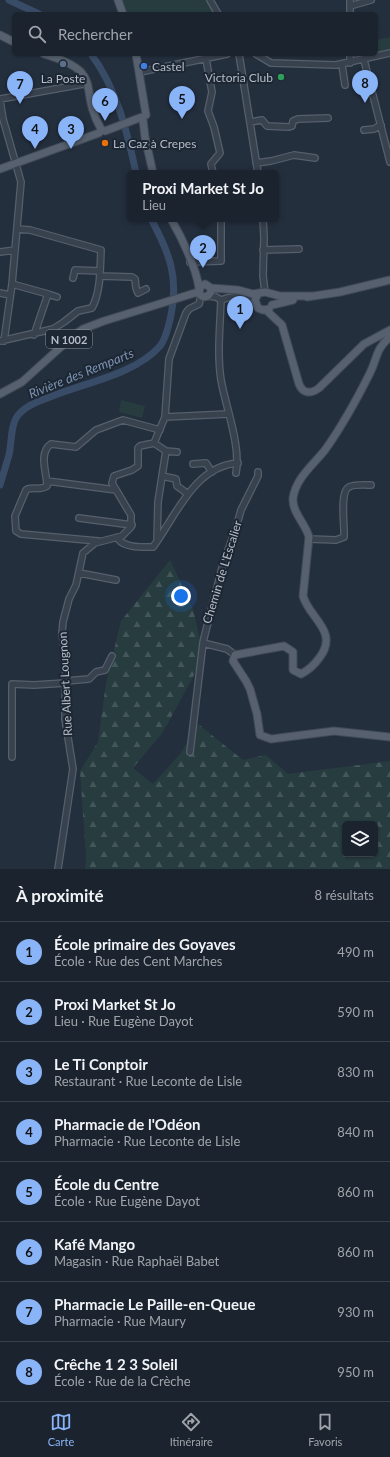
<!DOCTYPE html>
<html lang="fr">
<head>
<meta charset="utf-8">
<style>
	body { margin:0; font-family:Lato,sans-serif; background:#282f3a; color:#f1f3f6 }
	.controls { position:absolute; right:12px; bottom:12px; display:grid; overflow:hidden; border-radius:6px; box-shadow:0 1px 3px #0004 }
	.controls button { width:36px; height:36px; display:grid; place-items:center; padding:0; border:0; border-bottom:1px solid #39404a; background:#1b232e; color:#f1f3f6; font:20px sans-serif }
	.you { position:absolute; left:181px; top:596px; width:14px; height:14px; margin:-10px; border:3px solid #fff; border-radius:50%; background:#1a73e8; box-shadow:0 0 0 6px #1a73e833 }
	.badge { display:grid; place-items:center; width:26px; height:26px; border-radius:50%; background:#8ab4f8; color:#111; font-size:13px; font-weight:700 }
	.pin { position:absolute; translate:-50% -33px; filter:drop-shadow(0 1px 2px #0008) }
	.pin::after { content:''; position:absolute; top:21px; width:14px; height:12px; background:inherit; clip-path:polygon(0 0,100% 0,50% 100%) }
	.popup { position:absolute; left:127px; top:170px; width:152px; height:52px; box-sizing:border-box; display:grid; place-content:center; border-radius:6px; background:#1b232e; filter:drop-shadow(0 1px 3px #0005); font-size:13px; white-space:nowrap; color:#a0a4aa }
	.popup b { font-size:15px; color:#f1f3f6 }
	.popup::after { content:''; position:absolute; left:50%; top:100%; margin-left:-8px; border:8px solid transparent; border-top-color:#1b232e }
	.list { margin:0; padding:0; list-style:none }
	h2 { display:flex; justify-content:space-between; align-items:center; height:52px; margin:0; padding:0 16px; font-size:17px }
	h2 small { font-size:13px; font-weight:400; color:#a0a4aa }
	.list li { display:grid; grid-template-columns:26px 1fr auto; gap:12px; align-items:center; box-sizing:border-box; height:60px; padding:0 16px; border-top:1px solid #39404a }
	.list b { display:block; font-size:15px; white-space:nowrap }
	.list p { margin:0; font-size:13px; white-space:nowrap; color:#a0a4aa }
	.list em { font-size:13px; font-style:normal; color:#a0a4aa }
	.icon { flex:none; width:22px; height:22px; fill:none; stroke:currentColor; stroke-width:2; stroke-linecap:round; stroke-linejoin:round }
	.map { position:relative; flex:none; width:390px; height:869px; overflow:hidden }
	.search { position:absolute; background:#1b232e; box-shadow:0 1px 3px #0004; left:12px; right:12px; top:12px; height:44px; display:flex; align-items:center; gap:10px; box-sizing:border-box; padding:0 14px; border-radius:6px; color:#a0a4aa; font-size:15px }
	.sheet { height:532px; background:#1b232e }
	nav { display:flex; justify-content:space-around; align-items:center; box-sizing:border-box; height:56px; border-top:1px solid #39404a; background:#1b232e; font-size:11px; color:#a0a4aa }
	nav a { display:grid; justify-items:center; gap:2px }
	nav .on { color:#8ab4f8 }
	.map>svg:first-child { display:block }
	.forest { fill:url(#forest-firs); fill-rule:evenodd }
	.pitch { fill:#263c3f }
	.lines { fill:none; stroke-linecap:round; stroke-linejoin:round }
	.river { stroke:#394c67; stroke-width:7 }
	.minor-casing { stroke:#565f6c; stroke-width:8 }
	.major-casing { stroke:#414a57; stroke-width:9 }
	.minor { stroke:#38414e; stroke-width:5.5 }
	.major { stroke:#56606e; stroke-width:7 }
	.service-dot { fill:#5c6f8a; stroke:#1d2633; stroke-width:1.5 }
	.shop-dot { fill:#3f7fe0; stroke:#1d2633; stroke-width:1.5 }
	.leisure-dot { fill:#2e9e5b; stroke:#1d2633; stroke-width:1.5 }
	.food-dot { fill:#e8710a; stroke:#1d2633; stroke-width:1.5 }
	.labels { text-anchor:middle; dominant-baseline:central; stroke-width:4; stroke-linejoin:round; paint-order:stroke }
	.shield { fill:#1d2633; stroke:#878f9c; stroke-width:1 }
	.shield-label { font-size:11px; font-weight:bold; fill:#b4bcc9 }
	.poi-label { font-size:12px; fill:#b4bcc9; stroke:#1d2633; text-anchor:start }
	.street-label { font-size:12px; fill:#b4bcc9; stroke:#1d2633 }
	.water-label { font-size:13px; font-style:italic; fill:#7c92b1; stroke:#1d2633 }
</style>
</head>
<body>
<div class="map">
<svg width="390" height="869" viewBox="0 0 390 869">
	<defs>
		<pattern id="forest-firs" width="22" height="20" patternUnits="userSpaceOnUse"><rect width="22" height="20" fill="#263c3f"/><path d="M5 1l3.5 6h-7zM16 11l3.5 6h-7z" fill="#435659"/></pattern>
	</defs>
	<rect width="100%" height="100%" fill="#242f3e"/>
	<path class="forest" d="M170 560 193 609 204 657 163 732 133 768 153 784 180 754 198 724 243 760 266 755 288 774 390 761V869H85L86 857 80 771 98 742 106 683 121 621ZM345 824H375V854H345Z"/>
	<path class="pitch" d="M122 0H207L213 11V14H128Z
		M390 37V49L376 52V40Z
		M121 400 145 406 142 418 119 412Z"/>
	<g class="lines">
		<path class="river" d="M9 0 39 14
			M91 54C117 89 127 131 136 173
			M0 485C3 475 6 465 9 455 12 443 10 424 19 414 27 405 39 401 50 397 84 383 136 374 160 346 166 339 169 324 171 315 179 277 169 252 151 219"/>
		<defs>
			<path id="minor" d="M210 0 218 14
				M350 0V14
				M350 6 371 0
				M239 54 258 173
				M256 54 271 63 336 65 390 53
				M206 59 212 92 208 111 214 127 220 153 211 164 213 173
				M364 60 390 162
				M350 63V54
				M342 65 345 85
				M140 72 227 54
				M0 99 83 84 88 86
				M0 100 3 119 21 182 12 284 4 341
				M250 122 262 120 267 126 289 127 292 126 293 121 298 119 328 118
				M364 130 374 129 381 125
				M256 163 271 161 294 155 315 158
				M263 219 264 237 263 276 265 292
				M263 250 299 249
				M0 252 15 250
				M190 262 221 261V219
				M100 276 132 277 135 279 136 288 138 293 146 289
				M73 278 75 270 100 271
				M12 284 48 294 34 335
				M0 293 10 295
				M48 294 57 297
				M208 296 216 297 221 300
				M221 300C220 327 217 354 221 380 226 408 241 446 236 473
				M221 300C233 295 246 296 256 305
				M0 341 53 329 64 322 78 311 92 308C101 291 100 269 101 250L30 230 17 229
				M165 417 228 414
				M154 443 166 451 177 452
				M193 464 206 463 212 472
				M162 476 166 451
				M47 481 116 490
				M79 518 132 525
				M118 539C125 548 142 547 153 547 176 516 194 466 238 463
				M309 539 336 540 344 537C345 527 339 492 349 487 353 484 366 485 371 485
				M98 541 21 534 16 531 15 516 26 490C32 486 40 491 47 486 47 473 38 453 51 444L76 447 96 430 123 420 160 430
				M157 541 158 502 162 476 176 479 177 486 188 494
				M79 573 116 580
				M235 655 227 649 203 643 204 638 223 564 236 528 241 510 258 476V472
				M65 681 89 679 96 672 105 670 112 656
				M190 752 203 643
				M12 757V684L34 685 65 683
				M58 869 73 769 65 719 66 661 62 633 63 622 69 599 76 585 83 553 95 543 122 536 131 527V515L112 483 114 476 132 470 138 466V448L140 446 154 443 165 417 169 359 186 313 189 309 199 304 201 296"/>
			<path id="major" d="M118 0 123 14
				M0 35 14 42
				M44 54C107 73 77 87 101 129
				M136 54 146 115
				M143 120 145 137 153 173
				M105 131 142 117
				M0 169 99 133
				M171 219C182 238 196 267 199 288
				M211 288V292L208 296 203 297 199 294 200 287 205 284 211 288 238 290 253 294 265 292 280 296H311
				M258 294 255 300 258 308 263 310 269 309
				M307 297 340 292 390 280
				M272 305 293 300
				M266 310 282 325 299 384C303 394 311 394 319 388L364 344 390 330
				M390 337C375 350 378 357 370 373 358 397 340 429 325 450 313 465 296 478 293 498 292 513 306 524 309 537L303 596C309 618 339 631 320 657 315 664 309 670 301 674L293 670V652L284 646 235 655 233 661 246 681 250 689 257 714 260 735 271 739 334 731 390 737
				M0 394 22 382 73 336 83 329 104 321 198 292"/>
		</defs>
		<use href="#minor" class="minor-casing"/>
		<use href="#major" class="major-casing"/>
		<use href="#minor" class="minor"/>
		<use href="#major" class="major"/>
	</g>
	<circle class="service-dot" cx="63" cy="64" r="4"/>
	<circle class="shop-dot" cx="144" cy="66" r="4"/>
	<circle class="leisure-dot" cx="281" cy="77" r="4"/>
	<circle class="food-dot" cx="105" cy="143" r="4"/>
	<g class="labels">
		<rect class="shield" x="46" y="330" width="46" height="18" rx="3"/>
		<g class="shield-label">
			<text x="69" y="339">N 1002</text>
		</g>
		<g class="poi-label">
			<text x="152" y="66">Castel</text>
			<text x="273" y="77" text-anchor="end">Victoria Club</text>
			<text x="63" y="78" text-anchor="middle">La Poste</text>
			<text x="113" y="143">La Caz à Crepes</text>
		</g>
		<g class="street-label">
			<text transform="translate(222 572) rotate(-73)">Chemin de L'Escalier</text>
			<text transform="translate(65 684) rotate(-93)">Rue Albert Lougnon</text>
		</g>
		<g class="water-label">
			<text transform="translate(81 373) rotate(-22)">Rivière des Remparts</text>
		</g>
	</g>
</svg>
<div class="controls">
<button><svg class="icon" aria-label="layers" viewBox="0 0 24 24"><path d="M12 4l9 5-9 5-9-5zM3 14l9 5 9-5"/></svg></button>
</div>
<div class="you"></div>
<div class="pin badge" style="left:240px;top:329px">1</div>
<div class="pin badge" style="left:203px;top:268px">2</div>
<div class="popup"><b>Proxi Market St Jo</b>Lieu</div>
<div class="pin badge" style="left:71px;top:149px">3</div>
<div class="pin badge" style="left:35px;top:149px">4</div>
<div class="pin badge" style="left:182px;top:119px">5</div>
<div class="pin badge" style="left:105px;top:121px">6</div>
<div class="pin badge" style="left:20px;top:104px">7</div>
<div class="pin badge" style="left:365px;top:103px">8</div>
<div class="search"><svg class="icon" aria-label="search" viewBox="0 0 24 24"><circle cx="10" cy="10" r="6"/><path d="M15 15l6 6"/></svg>Rechercher</div>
</div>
<section class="sheet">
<h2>À proximité<small>8 résultats</small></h2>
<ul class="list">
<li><span class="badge">1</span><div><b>École primaire des Goyaves</b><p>École · Rue des Cent Marches</p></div><em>490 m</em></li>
<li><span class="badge">2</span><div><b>Proxi Market St Jo</b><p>Lieu · Rue Eugène Dayot</p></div><em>590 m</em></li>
<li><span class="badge">3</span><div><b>Le Ti Conptoir</b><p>Restaurant · Rue Leconte de Lisle</p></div><em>830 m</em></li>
<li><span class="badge">4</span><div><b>Pharmacie de l'Odéon</b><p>Pharmacie · Rue Leconte de Lisle</p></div><em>840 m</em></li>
<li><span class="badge">5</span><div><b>École du Centre</b><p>École · Rue Eugène Dayot</p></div><em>860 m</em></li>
<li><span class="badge">6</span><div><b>Kafé Mango</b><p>Magasin · Rue Raphaël Babet</p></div><em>860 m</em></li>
<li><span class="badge">7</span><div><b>Pharmacie Le Paille-en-Queue</b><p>Pharmacie · Rue Maury</p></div><em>930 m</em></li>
<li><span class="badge">8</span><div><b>Crêche 1 2 3 Soleil</b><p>École · Rue de la Crèche</p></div><em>950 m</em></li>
</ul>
</section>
<nav>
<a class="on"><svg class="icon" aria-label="map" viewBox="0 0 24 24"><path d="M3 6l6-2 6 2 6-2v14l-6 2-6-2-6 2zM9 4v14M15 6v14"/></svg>Carte</a>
<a><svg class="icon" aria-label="directions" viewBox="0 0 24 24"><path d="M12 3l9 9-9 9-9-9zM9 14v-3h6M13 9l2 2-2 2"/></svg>Itinéraire</a>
<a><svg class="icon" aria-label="saved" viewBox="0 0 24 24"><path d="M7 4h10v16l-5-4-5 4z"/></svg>Favoris</a>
</nav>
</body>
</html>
